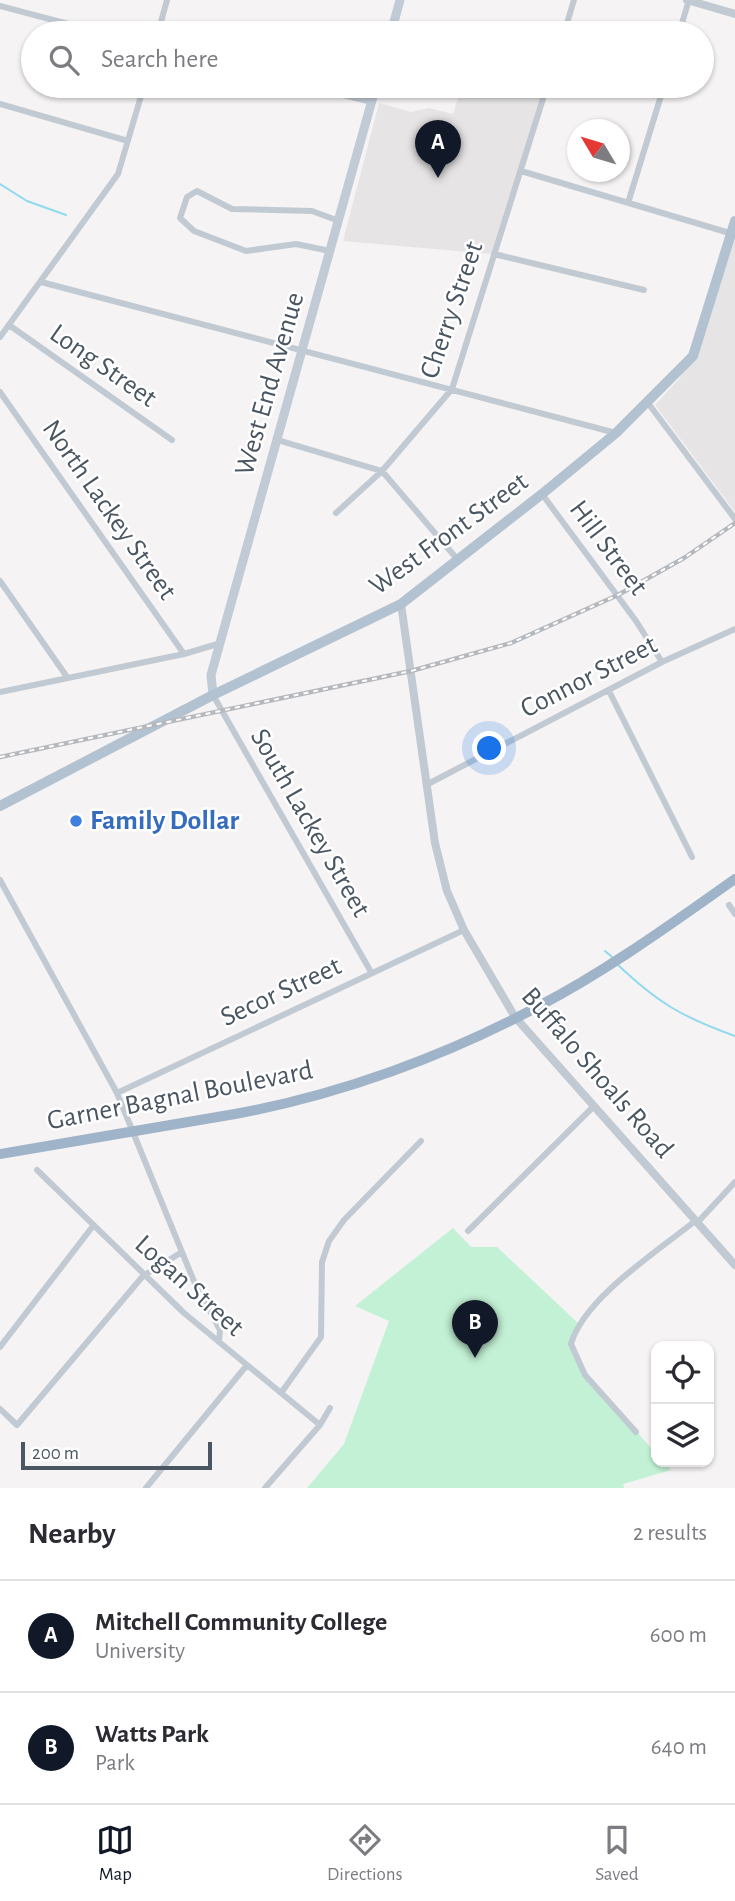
<!DOCTYPE html>
<html lang="en">
<head>
<meta charset="utf-8">
<style>
	body { margin:0; font-family:"Alegreya Sans",sans-serif; background:#f2f2f3; color:#2b2b33 }
	.controls { position:absolute; right:21px; bottom:21px; display:grid; overflow:hidden; border-radius:14px; box-shadow:0 2px 5px #0004 }
	.controls button { width:63px; height:63px; display:grid; place-items:center; padding:0; border:0; border-bottom:2px solid #e1e1e2; background:#fff; color:#2b2b33; font:35px sans-serif }
	.compass { position:absolute; left:567px; top:119px; width:63px; height:63px; border-radius:50%; background:#fff; box-shadow:0 2px 5px #0004; rotate:308deg }
	.scale { position:absolute; left:21px; bottom:18px; width:191px; box-sizing:border-box; padding-left:7px; border:4px solid #4a5661; border-top:0; font-size:19px; line-height:24px; white-space:nowrap; color:#4a5661; -webkit-text-stroke:5px #fff; paint-order:stroke }
	.you { position:absolute; left:490px; top:749px; width:24px; height:24px; margin:-18px; border:5px solid #fff; border-radius:50%; background:#1a73e8; box-shadow:0 0 0 10px #1a73e833 }
	.badge { display:grid; place-items:center; width:46px; height:46px; border-radius:50%; background:#111827; color:#fff; font-size:23px; font-weight:700 }
	.pin { position:absolute; translate:-50% -58px; filter:drop-shadow(0 2px 4px #0008) }
	.pin::after { content:''; position:absolute; top:37px; width:24px; height:21px; background:inherit; clip-path:polygon(0 0,100% 0,50% 100%) }
	.list { margin:0; padding:0; list-style:none }
	h2 { display:flex; justify-content:space-between; align-items:center; height:91px; margin:0; padding:0 28px; font-size:30px }
	h2 small { font-size:23px; font-weight:400; color:#7c7c81 }
	.list li { display:grid; grid-template-columns:46px 1fr auto; gap:21px; align-items:center; box-sizing:border-box; height:112px; padding:0 28px; border-top:2px solid #e1e1e2 }
	.list b { display:block; font-size:26px; white-space:nowrap }
	.list p { margin:0; font-size:23px; white-space:nowrap; color:#7c7c81 }
	.list em { font-size:23px; font-style:normal; color:#7c7c81 }
	.icon { flex:none; width:38px; height:38px; fill:none; stroke:currentColor; stroke-width:2; stroke-linecap:round; stroke-linejoin:round }
	.map { position:relative; flex:none; width:735px; height:1488px; overflow:hidden }
	.search { position:absolute; background:#fff; box-shadow:0 2px 5px #0004; left:21px; right:21px; top:21px; height:77px; display:flex; align-items:center; gap:18px; box-sizing:border-box; padding:0 24px; border-radius:38px; color:#7c7c81; font-size:26px }
	.sheet { height:315px; background:#fff }
	nav { display:flex; justify-content:space-around; align-items:center; box-sizing:border-box; height:98px; border-top:2px solid #e1e1e2; background:#fff; font-size:19px; color:#7c7c81 }
	nav a { display:grid; justify-items:center; gap:4px }
	nav .on { color:#111827 }
	.map>svg:first-child { display:block }
	.education { fill:#e6e4e5 }
	.green { fill:#c3f1d5 }
	.lines { fill:none; stroke-linecap:round; stroke-linejoin:round }
	.stream { stroke:#90daee; stroke-width:2 }
	.minor { stroke:#c1cad2; stroke-width:6 }
	.tertiary { stroke:#c1cad2; stroke-width:8 }
	.secondary { stroke:#c1cbd6; stroke-width:9 }
	.primary { stroke:#b3c2d1; stroke-width:10 }
	.trunk { stroke:#9fb4c9; stroke-width:10 }
	.rail-casing { stroke:#b5b8bd; stroke-width:4.5 }
	.rail { stroke:#fff; stroke-width:2; stroke-dasharray:5; stroke-linecap:butt }
	.shop-dot { fill:#3f7fe0; stroke:#fff; stroke-width:2.5 }
	.labels { text-anchor:middle; dominant-baseline:central; stroke-width:5; stroke-linejoin:round; paint-order:stroke }
	.street-label { font-size:28px; fill:#4a5661; stroke:#fff }
	.shop-label { font-size:28px; font-weight:bold; fill:#366cbe; stroke:#fff; text-anchor:start }
</style>
</head>
<body>
<div class="map">
<svg width="735" height="1488" viewBox="0 0 735 1488">
	<rect width="100%" height="100%" fill="#f5f3f3"/>
	<path class="education" d="M462 86H545L492 254 343 241 379 103 411 112 429 108 453 114Z
		M735 238V512L655 405 678 380 699 350Z"/>
	<path class="green" d="M453 1228 471 1247H497L579 1324 571 1344 577 1362 656 1454V1462H664L671 1470 623 1484 624 1488H307L344 1444 389 1321 355 1306Z"/>
	<g class="lines">
		<path class="stream" d="M0 184 27 201 66 215
			M605 951 612 957
			M617 964C658 1003 682 1017 735 1036"/>
		<path class="minor" d="M0 6 102 33
			M158 33 167 0
			M564 33 574 0
			M679 33 689 0
			M306 86 372 102
			M0 104 128 141
			M521 171 733 234
			M628 203 664 86
			M330 251 296 244 246 251 194 231 180 218 187 197 197 191 232 209 312 211 339 221
			M494 254 644 290
			M41 282 616 433
			M9 325 172 440
			M0 337 118 174 144 86
			M0 392 184 654
			M648 403 735 519
			M278 440 382 471 458 560
			M542 494 636 621 662 662
			M336 513 382 471 452 389 547 86
			M0 581 67 677
			M609 691 692 857
			M0 692 184 654 221 643
			M213 695 371 972
			M426 785 662 662 735 629
			M0 880 117 1093 193 1279 220 1330 219 1342
			M729 905 735 914
			M117 1093 464 930
			M37 1170 184 1313 320 1425
			M697 1223 735 1182
			M468 1231 593 1107
			M0 1347 93 1226
			M281 1393 321 1337 322 1262 329 1241 344 1220 421 1141
			M0 1409 17 1425 143 1276 182 1252
			M636 1432 585 1375 571 1344C584 1298 658 1251 695 1221
			M146 1488 247 1365
			M265 1488 320 1425 330 1408"/>
		<path class="tertiary" d="M687 0 735 14
			M401 604 435 843 447 891 464 930 515 1017 735 1265"/>
		<path class="secondary" d="M391 33 400 0
			M213 695 211 675 376 86"/>
		<path class="primary" d="M0 806 213 695 401 604 542 494 616 433 693 356 735 221"/>
		<path class="trunk" d="M0 1154C78 1140 157 1128 235 1114 339 1095 446 1056 539 1006 608 970 671 924 735 879"/>
		<defs>
			<path id="rail" d="M0 757 411 671 511 643 618 595 684 558 735 523"/>
		</defs>
		<use href="#rail" class="rail-casing"/>
		<use href="#rail" class="rail"/>
	</g>
	<circle class="shop-dot" cx="76" cy="821" r="7"/>
	<g class="labels">
		<g class="street-label">
			<text transform="translate(452 310) rotate(-71)">Cherry Street</text>
			<text transform="translate(103 366) rotate(35)">Long Street</text>
			<text transform="translate(270 384) rotate(-74)">West End Avenue</text>
			<text transform="translate(109 510) rotate(55)">North Lackey Street</text>
			<text transform="translate(449 534) rotate(-36)">West Front Street</text>
			<text transform="translate(608 548) rotate(53)">Hill Street</text>
			<text transform="translate(589 677) rotate(-27)">Connor Street</text>
			<text transform="translate(310 823) rotate(60)">South Lackey Street</text>
			<text transform="translate(281 992) rotate(-25)">Secor Street</text>
			<text transform="translate(597 1073) rotate(49)">Buffalo Shoals Road</text>
			<text transform="translate(180 1096) rotate(-11)">Garner Bagnal Boulevard</text>
			<text transform="translate(189 1286) rotate(42)">Logan Street</text>
		</g>
		<g class="shop-label">
			<text x="90" y="821">Family Dollar</text>
		</g>
	</g>
</svg>
<div class="controls">
<button><svg class="icon" aria-label="locate" viewBox="0 0 24 24"><circle cx="12" cy="12" r="6"/><path d="M12 2v4M12 18v4M2 12h4M18 12h4"/></svg></button>
<button><svg class="icon" aria-label="layers" viewBox="0 0 24 24"><path d="M12 4l9 5-9 5-9-5zM3 14l9 5 9-5"/></svg></button>
</div>
<svg class="compass" viewBox="-18 -18 36 36"><path d="M0-13l5 13h-10z" fill="#e53935"/><path d="M0 13l5-13h-10z" fill="#7c7c81"/></svg>
<div class="scale">200 m</div>
<div class="you"></div>
<div class="pin badge" style="left:438px;top:178px">A</div>
<div class="pin badge" style="left:475px;top:1358px">B</div>
<div class="search"><svg class="icon" aria-label="search" viewBox="0 0 24 24"><circle cx="10" cy="10" r="6"/><path d="M15 15l6 6"/></svg>Search here</div>
</div>
<section class="sheet">
<h2>Nearby<small>2 results</small></h2>
<ul class="list">
<li><span class="badge">A</span><div><b>Mitchell Community College</b><p>University</p></div><em>600 m</em></li>
<li><span class="badge">B</span><div><b>Watts Park</b><p>Park</p></div><em>640 m</em></li>
</ul>
</section>
<nav>
<a class="on"><svg class="icon" aria-label="map" viewBox="0 0 24 24"><path d="M3 6l6-2 6 2 6-2v14l-6 2-6-2-6 2zM9 4v14M15 6v14"/></svg>Map</a>
<a><svg class="icon" aria-label="directions" viewBox="0 0 24 24"><path d="M12 3l9 9-9 9-9-9zM9 14v-3h6M13 9l2 2-2 2"/></svg>Directions</a>
<a><svg class="icon" aria-label="saved" viewBox="0 0 24 24"><path d="M7 4h10v16l-5-4-5 4z"/></svg>Saved</a>
</nav>
</body>
</html>
